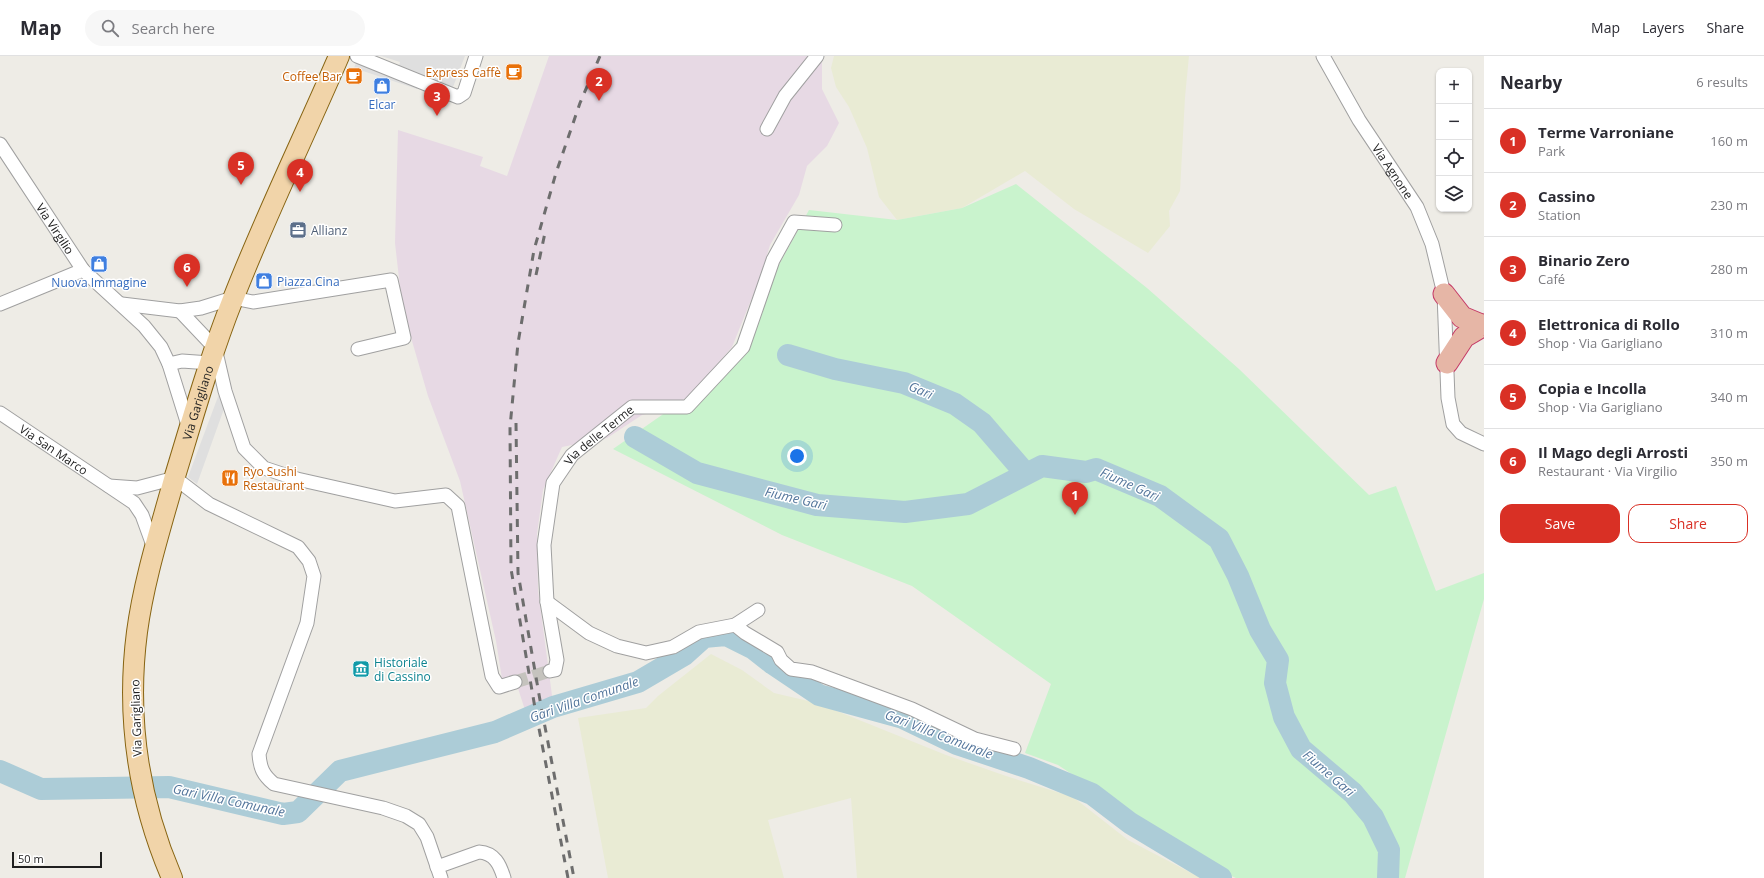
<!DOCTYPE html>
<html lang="en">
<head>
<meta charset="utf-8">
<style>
	body { margin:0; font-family:"Open Sans",sans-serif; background:#f7f7f7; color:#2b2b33 }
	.controls { position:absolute; right:12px; top:12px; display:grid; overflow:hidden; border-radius:8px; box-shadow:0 1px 3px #0004 }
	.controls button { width:36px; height:36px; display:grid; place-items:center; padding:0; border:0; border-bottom:1px solid #e1e1e2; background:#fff; color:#2b2b33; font:20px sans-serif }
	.scale { position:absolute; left:12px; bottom:10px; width:90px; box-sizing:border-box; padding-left:4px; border:2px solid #1f1f1f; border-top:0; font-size:11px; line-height:14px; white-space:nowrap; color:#1f1f1f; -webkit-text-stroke:3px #fff; paint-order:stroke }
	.you { position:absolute; left:797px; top:400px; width:14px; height:14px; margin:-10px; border:3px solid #fff; border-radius:50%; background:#1a73e8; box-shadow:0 0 0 6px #1a73e833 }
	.badge { display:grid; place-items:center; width:26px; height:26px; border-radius:50%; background:#d93025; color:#fff; font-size:13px; font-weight:700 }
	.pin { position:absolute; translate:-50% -33px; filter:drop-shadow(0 1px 2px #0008) }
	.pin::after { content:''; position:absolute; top:21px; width:14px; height:12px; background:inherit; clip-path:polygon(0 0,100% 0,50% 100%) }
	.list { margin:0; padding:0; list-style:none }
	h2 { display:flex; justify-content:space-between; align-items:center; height:52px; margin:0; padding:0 16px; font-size:17px }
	h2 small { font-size:13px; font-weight:400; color:#7c7c81 }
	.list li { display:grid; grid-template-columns:26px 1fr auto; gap:12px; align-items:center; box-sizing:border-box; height:64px; padding:0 16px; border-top:1px solid #e1e1e2 }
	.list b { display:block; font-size:15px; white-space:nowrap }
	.list p { margin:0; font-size:13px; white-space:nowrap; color:#7c7c81 }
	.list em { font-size:13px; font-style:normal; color:#7c7c81 }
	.actions { display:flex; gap:8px; padding:12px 16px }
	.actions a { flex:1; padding:9px 0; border:1px solid #d93025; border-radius:12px; text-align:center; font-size:14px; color:#d93025 }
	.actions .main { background:#d93025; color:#fff }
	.icon { flex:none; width:22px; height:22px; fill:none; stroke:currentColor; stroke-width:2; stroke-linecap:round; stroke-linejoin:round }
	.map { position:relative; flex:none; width:1484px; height:822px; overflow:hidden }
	header { display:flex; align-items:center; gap:24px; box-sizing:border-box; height:56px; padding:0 20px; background:#fff; border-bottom:1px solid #e1e1e2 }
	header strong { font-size:19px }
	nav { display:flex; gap:22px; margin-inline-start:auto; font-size:14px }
	.search { width:280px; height:36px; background:#f7f7f7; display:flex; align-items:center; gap:10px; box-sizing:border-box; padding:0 14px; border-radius:22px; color:#7c7c81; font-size:15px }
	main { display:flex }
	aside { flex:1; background:#fff }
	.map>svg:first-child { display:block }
	.industrial { fill:#e7d9e4 }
	.farmland { fill:#e9ebd4 }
	.park { fill:#c9f3cd }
	.parking { fill:#dfdfdf }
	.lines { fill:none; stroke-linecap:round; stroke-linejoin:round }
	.river { stroke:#acccd7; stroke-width:22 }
	.minor-tunnel { stroke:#c5c3be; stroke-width:13; stroke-dasharray:13 6; stroke-linecap:butt }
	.minor-casing { stroke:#a0a0a0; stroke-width:15 }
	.primary-casing { stroke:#876412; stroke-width:22 }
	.trunk-casing { stroke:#c53a66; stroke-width:23 }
	.minor { stroke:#fff; stroke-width:13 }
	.primary { stroke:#f1d4a9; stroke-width:20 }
	.trunk { stroke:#e6b6a6; stroke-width:21 }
	.rail { stroke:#6d6d6d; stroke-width:3; stroke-dasharray:8 8; stroke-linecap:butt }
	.labels { text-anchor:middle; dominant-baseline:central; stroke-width:3; stroke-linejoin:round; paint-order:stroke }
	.food-label { font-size:12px; fill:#c56008; stroke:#fff; text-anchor:end }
	.shop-label { font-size:12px; fill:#366cbe; stroke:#fff }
	.street-label { font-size:12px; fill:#1f1f1f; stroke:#fff }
	.service-label { font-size:12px; fill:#4e5e75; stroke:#fff; text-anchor:start }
	.culture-label { font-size:12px; fill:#0d838f; stroke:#fff; text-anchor:start }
	.water-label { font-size:13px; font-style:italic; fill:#54769c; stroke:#fff }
</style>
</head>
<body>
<header>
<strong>Map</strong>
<div class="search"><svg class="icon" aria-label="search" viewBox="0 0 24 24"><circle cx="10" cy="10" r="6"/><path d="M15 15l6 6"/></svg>Search here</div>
<nav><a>Map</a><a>Layers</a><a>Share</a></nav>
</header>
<main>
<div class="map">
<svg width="1484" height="822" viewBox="0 0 1484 822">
	<rect width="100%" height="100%" fill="#eeece6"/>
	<path class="industrial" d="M549 0H822V33L839 67 827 90 807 110 799 139 770 189 760 222 732 291 690 340 670 351 642 359 607 382 562 391 543 434 537 478 538 534 553 647 525 654 514 620 502 623 496 585 460 425 428 340 412 285 401 240 395 187 398 74 483 101 480 110 507 120Z"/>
	<path class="farmland" d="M834 0H1189L1185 41 1180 135 1169 155 1170 170 1148 197 1074 153 1025 115 962 152 897 164 879 141 867 92 849 51 836 31 831 12Z
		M711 598 742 614 774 637 817 647 946 699 1006 720 1073 741 1128 784 1201 822H857L851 742 768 764 784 822H608L578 662 646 652 658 640Z"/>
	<path class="park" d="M1016 128 1147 232 1239 313 1369 439 1396 430 1436 535 1484 517V543L1405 822H1236L1215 813 1058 709 1025 697 1051 628 912 530 782 479 613 393 718 320 809 154 897 164 962 152Z"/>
	<path class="parking" d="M381 0H465L453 31 398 13 400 6Z
		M356 7 419 28 417 33 354 12Z
		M219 338 225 350 197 428 188 421Z"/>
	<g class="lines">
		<path class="river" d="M788 299 835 313 904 327 955 348 982 367 1026 418
			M635 381 697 417 817 449 905 456 968 448 1042 410 1086 416 1096 413 1160 440 1219 483 1238 520 1260 574 1278 604 1275 627 1284 661 1301 693 1353 737 1373 761 1389 794 1388 822
			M0 715 41 733 169 731 283 758 298 756 340 715 495 676 553 651 638 626 684 599 704 581 726 579 754 593 773 608 819 639 903 662 957 688 1029 712 1092 738 1130 767 1221 822"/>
		<path class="minor-tunnel" d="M515 626 550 615"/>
		<defs>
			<g id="minor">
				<path d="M357 0 458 41 464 37 476 0"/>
				<path id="s1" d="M1323 0 1359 64 1417 151 1432 188 1444 238 1448 342 1453 368 1461 377 1484 388"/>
				<path d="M767 73 785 40 817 0"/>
				<path id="s2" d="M0 88 83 214 144 270 161 291 169 308 189 372"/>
				<path d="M0 248 83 214"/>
				<path d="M122 248 180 255 201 252 233 242 253 246 391 224 404 282 358 293"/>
				<path d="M180 255 215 292 225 335 244 392 264 412 297 423 395 445 446 439 458 450 492 620 499 631 515 626"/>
				<path d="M169 308 182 305 210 307"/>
				<path id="s3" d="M0 357 134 447 142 459 154 492"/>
				<path d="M109 430 137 432 175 422 209 448 298 491 309 505 314 520 307 567 259 698C260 712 263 719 274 728L383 752 406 760 419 768 427 781 441 822"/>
				<path d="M547 546 589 577 617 590 646 597 673 591 699 576 735 569 758 554"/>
				<path d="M735 569 745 577 777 596 781 604 791 613 812 616 912 653 975 683 1014 693"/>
				<path id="s4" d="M550 615 555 614 557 604 547 546 544 489 553 427 572 399 632 351H687L743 291 773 204 794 166 835 169"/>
				<path d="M437 811 479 796C495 797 500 809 504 822"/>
			</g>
			<g id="primary">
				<path id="s5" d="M172 822C138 743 126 661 137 576 144 523 161 471 175 420 193 361 210 301 233 243 265 161 304 81 339 0"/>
			</g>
			<path id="trunk" d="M1444 238 1462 261 1481 269
				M1447 307 1464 281 1484 269"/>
		</defs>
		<use href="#minor" class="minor-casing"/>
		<use href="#primary" class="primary-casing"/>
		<use href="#trunk" class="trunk-casing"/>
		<use href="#minor" class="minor"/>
		<use href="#primary" class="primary"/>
		<use href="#trunk" class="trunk"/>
		<path class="rail" d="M536 219 546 172
			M516 367 518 517 541 650 574 822
			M568 822 535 652 511 513 510 371 518 287 534 194 556 117 580 47 600 0"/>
	</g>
	<defs>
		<symbol id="cafe-square" viewBox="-11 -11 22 22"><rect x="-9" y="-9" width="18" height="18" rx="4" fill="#e8710a" stroke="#fff"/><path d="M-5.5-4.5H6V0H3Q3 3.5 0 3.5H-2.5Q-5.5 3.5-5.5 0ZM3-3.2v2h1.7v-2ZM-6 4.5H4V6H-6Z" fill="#fff"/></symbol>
		<symbol id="shop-square" viewBox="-11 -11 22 22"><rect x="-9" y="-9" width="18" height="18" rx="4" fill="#3f7fe0" stroke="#fff"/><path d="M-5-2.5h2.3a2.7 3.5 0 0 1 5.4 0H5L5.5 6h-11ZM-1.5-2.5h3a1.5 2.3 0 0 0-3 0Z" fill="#fff"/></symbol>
		<symbol id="office-square" viewBox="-11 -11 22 22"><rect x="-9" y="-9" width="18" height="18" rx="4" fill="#5c6f8a" stroke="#fff"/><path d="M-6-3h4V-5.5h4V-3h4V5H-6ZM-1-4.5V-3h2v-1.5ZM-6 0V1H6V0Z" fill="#fff"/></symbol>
		<symbol id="restaurant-square" viewBox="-11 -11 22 22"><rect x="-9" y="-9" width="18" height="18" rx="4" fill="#e8710a" stroke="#fff"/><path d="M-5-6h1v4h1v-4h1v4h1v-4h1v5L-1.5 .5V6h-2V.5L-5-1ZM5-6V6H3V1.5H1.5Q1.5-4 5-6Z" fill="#fff"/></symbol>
		<symbol id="museum-square" viewBox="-11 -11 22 22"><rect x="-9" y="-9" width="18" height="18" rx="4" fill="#0f9aa8" stroke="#fff"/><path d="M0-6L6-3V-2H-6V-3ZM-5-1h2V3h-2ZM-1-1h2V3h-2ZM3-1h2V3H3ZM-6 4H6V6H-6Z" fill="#fff"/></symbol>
	</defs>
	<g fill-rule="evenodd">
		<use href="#cafe-square" x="504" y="6" width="20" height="20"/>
		<use href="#cafe-square" x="344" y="10" width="20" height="20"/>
		<use href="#shop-square" x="372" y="20" width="20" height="20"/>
		<use href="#office-square" x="288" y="164" width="20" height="20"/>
		<use href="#shop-square" x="89" y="198" width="20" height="20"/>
		<use href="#shop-square" x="254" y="215" width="20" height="20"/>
		<use href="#restaurant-square" x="220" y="412" width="20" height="20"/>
		<use href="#museum-square" x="351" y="603" width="20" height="20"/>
	</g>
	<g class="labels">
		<g class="food-label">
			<text x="501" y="16">Express Caffè</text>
			<text x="341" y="20">Coffee Bar</text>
			<text x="243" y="415" text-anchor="start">Ryo Sushi<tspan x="243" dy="14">Restaurant</tspan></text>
		</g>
		<g class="shop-label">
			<text x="382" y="48">Elcar</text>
			<text x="277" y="225" text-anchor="start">Piazza Cina</text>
			<text x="99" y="226">Nuova Immagine</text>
		</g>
		<g class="street-label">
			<text stroke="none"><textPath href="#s1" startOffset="135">Via Agnone</textPath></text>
			<text stroke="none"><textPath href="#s2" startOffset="101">Via Virgilio</textPath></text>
			<text stroke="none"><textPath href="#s5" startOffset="489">Via Garigliano</textPath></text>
			<text stroke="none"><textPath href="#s4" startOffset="261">Via delle Terme</textPath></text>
			<text stroke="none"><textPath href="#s3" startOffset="65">Via San Marco</textPath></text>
			<text transform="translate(136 662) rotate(-92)">Via Garigliano</text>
		</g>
		<g class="service-label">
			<text x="311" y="174">Allianz</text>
		</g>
		<g class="culture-label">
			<text x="374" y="606">Historiale<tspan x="374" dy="14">di Cassino</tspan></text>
		</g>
		<g class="water-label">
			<text transform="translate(921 334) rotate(23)">Gari</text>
			<text transform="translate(1130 428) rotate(24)">Fiume Gari</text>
			<text transform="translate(796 442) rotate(13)">Fiume Gari</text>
			<text transform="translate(584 643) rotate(-19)">Gari Villa Comunale</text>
			<text transform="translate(939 678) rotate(21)">Gari Villa Comunale</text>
			<text transform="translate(1329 717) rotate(41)">Fiume Gari</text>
			<text transform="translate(229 744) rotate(12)">Gari Villa Comunale</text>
		</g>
	</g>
</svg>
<div class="controls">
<button>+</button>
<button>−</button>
<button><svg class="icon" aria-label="locate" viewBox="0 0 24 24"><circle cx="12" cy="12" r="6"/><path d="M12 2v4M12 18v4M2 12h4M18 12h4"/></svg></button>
<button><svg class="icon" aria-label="layers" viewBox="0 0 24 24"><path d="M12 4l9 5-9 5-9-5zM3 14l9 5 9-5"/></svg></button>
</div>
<div class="scale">50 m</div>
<div class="you"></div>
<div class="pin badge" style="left:1075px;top:459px">1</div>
<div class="pin badge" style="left:599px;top:45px">2</div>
<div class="pin badge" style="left:437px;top:60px">3</div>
<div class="pin badge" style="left:300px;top:136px">4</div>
<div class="pin badge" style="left:241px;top:129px">5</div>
<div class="pin badge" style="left:187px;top:231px">6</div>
</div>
<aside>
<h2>Nearby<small>6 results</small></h2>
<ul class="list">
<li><span class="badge">1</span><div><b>Terme Varroniane</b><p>Park</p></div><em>160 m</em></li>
<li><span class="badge">2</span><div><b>Cassino</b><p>Station</p></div><em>230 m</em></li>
<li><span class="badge">3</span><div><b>Binario Zero</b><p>Café</p></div><em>280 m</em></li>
<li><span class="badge">4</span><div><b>Elettronica di Rollo</b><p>Shop · Via Garigliano</p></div><em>310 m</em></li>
<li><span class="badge">5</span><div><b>Copia e Incolla</b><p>Shop · Via Garigliano</p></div><em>340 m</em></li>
<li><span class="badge">6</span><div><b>Il Mago degli Arrosti</b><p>Restaurant · Via Virgilio</p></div><em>350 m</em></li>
</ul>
<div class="actions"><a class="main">Save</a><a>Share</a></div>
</aside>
</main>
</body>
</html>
